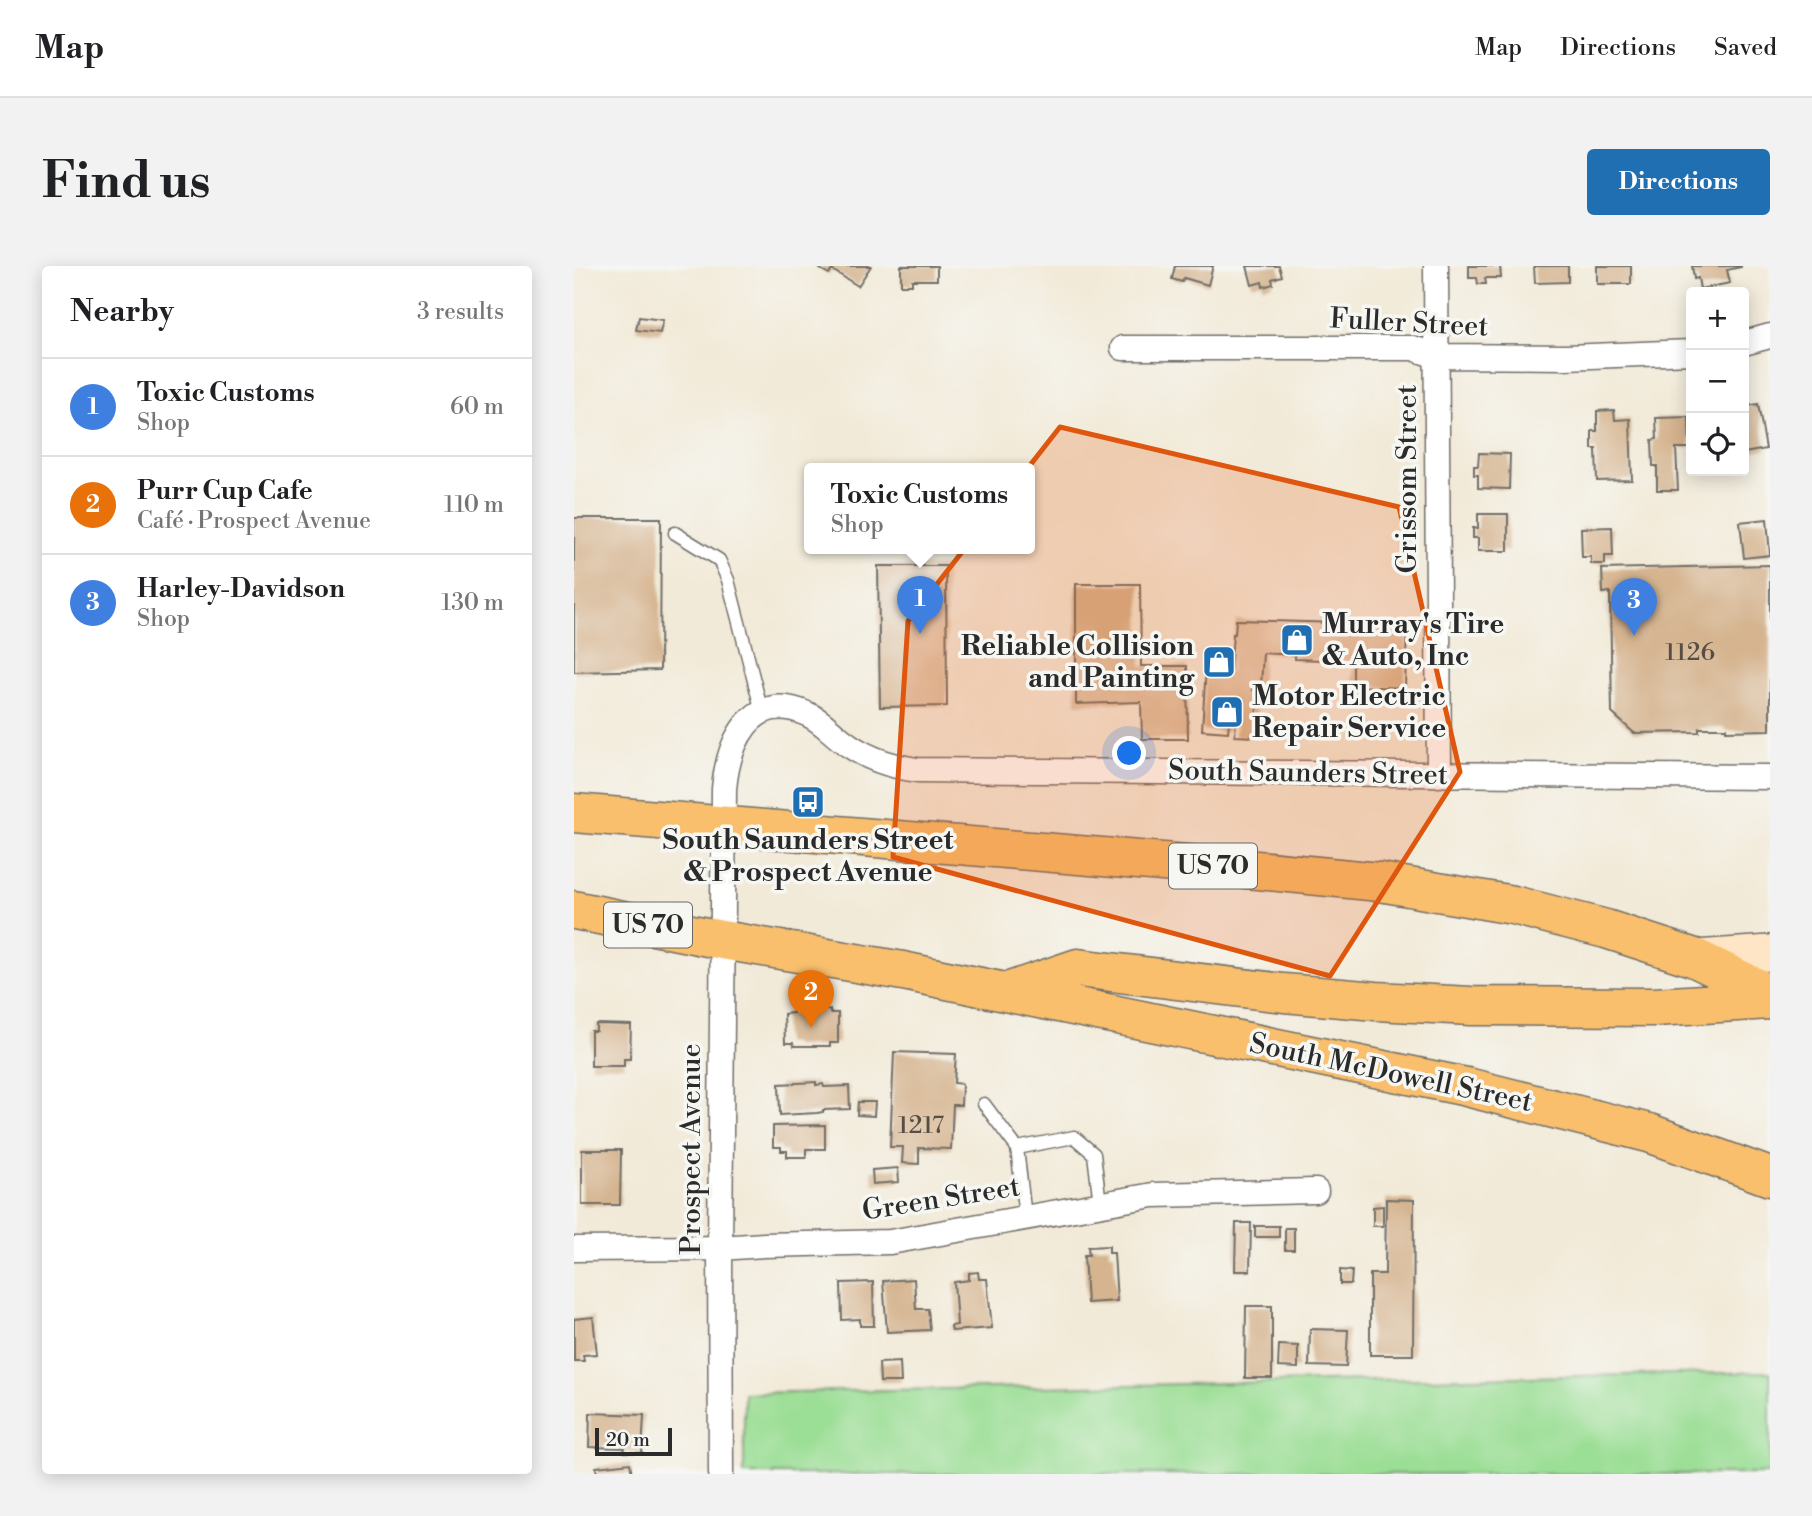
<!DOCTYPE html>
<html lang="en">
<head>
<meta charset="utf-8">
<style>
	body { margin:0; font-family:"Libre Bodoni",serif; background:#f2f2f2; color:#202124 }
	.controls { position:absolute; right:21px; top:21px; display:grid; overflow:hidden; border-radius:7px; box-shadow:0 4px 18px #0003 }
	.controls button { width:63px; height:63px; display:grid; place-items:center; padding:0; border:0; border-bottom:2px solid #e0e0e0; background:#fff; color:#202124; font:35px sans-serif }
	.scale { position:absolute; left:21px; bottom:18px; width:77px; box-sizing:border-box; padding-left:7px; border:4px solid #2b2b2b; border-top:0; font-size:19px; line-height:24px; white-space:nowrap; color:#2b2b2b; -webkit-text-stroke:5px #f6f6f2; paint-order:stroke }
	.you { position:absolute; left:556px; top:488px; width:24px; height:24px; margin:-18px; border:5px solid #fff; border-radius:50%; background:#1a73e8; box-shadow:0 0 0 10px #1a73e833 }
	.badge { display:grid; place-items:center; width:46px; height:46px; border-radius:50%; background:#1f6fb2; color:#fff; font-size:23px; font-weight:700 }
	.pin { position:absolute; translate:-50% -58px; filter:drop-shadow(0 2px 4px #0008) }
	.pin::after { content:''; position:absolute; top:37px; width:24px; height:21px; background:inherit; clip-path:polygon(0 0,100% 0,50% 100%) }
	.popup { position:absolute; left:230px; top:197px; width:231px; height:91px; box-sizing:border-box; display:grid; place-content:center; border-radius:7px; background:#fff; filter:drop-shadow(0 2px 5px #0005); font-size:23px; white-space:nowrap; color:#757577 }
	.popup b { font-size:26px; color:#202124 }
	.popup::after { content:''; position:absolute; left:50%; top:100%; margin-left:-14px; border:14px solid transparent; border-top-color:#fff }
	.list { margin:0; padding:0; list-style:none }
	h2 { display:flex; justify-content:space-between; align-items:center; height:91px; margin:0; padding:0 28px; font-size:30px }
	h2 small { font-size:23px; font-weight:400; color:#757577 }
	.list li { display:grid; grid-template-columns:46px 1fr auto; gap:21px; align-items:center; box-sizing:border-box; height:98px; padding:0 28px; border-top:2px solid #e0e0e0 }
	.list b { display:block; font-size:26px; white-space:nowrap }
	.list p { margin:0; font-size:23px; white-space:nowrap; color:#757577 }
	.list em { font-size:23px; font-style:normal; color:#757577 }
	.icon { flex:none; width:38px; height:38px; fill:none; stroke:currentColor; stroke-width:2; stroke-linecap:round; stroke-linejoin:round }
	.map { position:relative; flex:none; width:1196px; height:1208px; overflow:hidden; border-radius:7px }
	header { display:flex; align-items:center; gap:42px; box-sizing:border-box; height:98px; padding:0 35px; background:#fff; border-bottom:2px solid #e0e0e0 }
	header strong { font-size:33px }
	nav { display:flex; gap:38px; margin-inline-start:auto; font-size:24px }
	.intro { display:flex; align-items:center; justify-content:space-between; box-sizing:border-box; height:168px; padding:0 42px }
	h1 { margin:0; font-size:49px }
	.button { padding:18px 32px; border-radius:7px; background:#1f6fb2; color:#fff; font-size:24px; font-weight:700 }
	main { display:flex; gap:42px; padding:0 42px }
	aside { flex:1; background:#fff; border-radius:7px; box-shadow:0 4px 18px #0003 }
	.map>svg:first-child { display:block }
	.green { fill:#9bde95; stroke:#638460; stroke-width:2 }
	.building { fill:#d5b48f }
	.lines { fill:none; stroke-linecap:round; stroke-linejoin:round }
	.service-casing { stroke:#716e68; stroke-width:15 }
	.minor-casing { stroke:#716e68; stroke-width:27 }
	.secondary-casing { stroke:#716e68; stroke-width:38 }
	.primary-casing { stroke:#716e68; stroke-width:41 }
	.service { stroke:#fff; stroke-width:12 }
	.minor { stroke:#fff; stroke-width:24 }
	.secondary { stroke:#fde5c5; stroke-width:35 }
	.primary { stroke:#f9bf6d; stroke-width:38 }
	.marked { fill:#df570e; fill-opacity:0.2; stroke:#df570e; stroke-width:5; stroke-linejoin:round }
	.labels { text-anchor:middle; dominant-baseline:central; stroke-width:7; stroke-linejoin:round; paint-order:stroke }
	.number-label { font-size:24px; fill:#564d44 }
	.shield { fill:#f6f6f2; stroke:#686867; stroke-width:2 }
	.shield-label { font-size:26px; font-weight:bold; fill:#2b2b2b }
	.street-label { font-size:28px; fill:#2b2b2b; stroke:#f6f6f2 }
	.poi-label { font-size:28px; font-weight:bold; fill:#2b2b2b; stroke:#f6f6f2; text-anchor:start }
</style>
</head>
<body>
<header>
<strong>Map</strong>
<nav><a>Map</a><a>Directions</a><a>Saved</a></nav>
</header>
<div class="intro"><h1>Find us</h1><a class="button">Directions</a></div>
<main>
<aside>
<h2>Nearby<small>3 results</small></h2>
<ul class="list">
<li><span class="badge" style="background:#3f7fe0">1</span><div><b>Toxic Customs</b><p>Shop</p></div><em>60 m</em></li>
<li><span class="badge" style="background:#e8710a">2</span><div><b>Purr Cup Cafe</b><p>Café · Prospect Avenue</p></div><em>110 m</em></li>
<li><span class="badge" style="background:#3f7fe0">3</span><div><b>Harley-Davidson</b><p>Shop</p></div><em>130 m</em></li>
</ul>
</aside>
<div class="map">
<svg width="1196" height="1208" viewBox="0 0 1196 1208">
	<rect width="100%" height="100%" fill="#f6f6f2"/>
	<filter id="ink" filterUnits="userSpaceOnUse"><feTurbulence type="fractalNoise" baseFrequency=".0143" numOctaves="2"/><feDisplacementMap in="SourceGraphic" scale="14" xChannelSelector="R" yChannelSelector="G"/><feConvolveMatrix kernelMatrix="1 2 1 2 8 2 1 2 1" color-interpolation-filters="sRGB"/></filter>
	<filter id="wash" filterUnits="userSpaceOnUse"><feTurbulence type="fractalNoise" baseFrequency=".00686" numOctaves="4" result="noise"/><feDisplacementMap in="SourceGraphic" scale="28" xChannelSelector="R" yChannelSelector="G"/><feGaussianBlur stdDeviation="1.57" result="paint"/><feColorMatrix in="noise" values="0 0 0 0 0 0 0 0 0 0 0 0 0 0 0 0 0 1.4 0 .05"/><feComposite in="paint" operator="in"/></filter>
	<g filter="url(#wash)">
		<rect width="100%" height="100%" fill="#f2ead8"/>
		<path class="green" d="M1196 1106V1208H170V1127Z"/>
		<g id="blocks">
			<path class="building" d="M248 0H297L284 20 258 4 255 8 246 3Z
				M327 0H363V14H338V19H327Z
				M601 0H639L634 19 610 12 608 16 598 13Z
				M673 0H705L708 10 698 13 699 18 689 21 688 16 678 19Z
				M895 0H926L927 12H911L912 18H904L903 12H895Z
				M960 0H994V16L961 17Z
				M1023 0H1057V18H1023Z
				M1118 0H1167V1L1153 4 1156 17 1126 23 1124 12 1120 13Z
				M65 51 89 54 86 67 62 64Z
				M1184 138 1192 183 1170 187V141Z
				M1040 144 1041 154 1056 153 1058 214 1023 215 1022 183H1018V165H1023V145Z
				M1115 151 1116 182H1102L1104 224H1083V200H1079L1078 174 1083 173 1082 152Z
				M905 187 936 188 935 223 904 222V209H900V200H904Z
				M904 248H934V285H904V272H899V262H904Z
				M0 252H87L86 404 0 406Z
				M1193 253 1196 289 1170 292 1166 256Z
				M1038 261 1039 290H1031V298H1017V291H1008L1007 262Z
				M1196 299V464L1152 465V462H1125V466L1060 467 1038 447 1036 326 1029 327 1028 303Z
				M304 300H372L373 440 306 441Z
				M502 318H566L567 400H613L614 473H568L567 436 502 438Z
				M662 354 833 359 831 422 779 420V395L721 393V389L689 387 687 421H680L679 424 684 425 681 471 661 470 662 456H655L654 466 628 464 633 385 656 387 655 407 656 408 659 368H661Z
				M256 744V747H264V777H256V780H220L219 777H211L210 748 219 747V745Z
				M22 758 57 759 56 793H50V800H17V765H22Z
				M320 786 382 788 380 817 388 818 387 839H379L377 883 345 882V898L328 897 329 881H316Z
				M242 816V819L249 818 250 821 275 820 276 843 249 844V846L243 847 206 849 205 818Z
				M284 836H301L300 850 283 849Z
				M251 859V883H232V891H213V885H207V881H199V860Z
				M8 884H47L46 939H8Z
				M324 902 325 916 299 918 298 904Z
				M812 933 840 934 839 1089H796V1008H811Z
				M809 940V960H799V941Z
				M662 957H677L676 1005H661Z
				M681 960H705V971H681Z
				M711 962H720V984H711Z
				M535 980V987H540L543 1035 513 1037 510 989H515L514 981Z
				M766 1004 778 1005 777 1018H766Z
				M404 1006 405 1013H413L418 1062 378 1065 377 1060 383 1059 380 1016 395 1014V1007Z
				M340 1013 342 1043H354L356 1064 313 1066 309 1015Z
				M299 1016 300 1060H286V1053L268 1054 267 1017Z
				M672 1040H698V1112H671Z
				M19 1051 23 1088 9 1089 10 1095H0V1053Z
				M736 1063 774 1064 772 1101 735 1100Z
				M705 1079 724 1080V1102L704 1101Z
				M326 1096 327 1116H306L305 1097Z
				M16 1147 70 1149 68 1187 50 1186 51 1182 15 1181Z
				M56 1197 58 1208H23L22 1201Z"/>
		</g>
	</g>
	<g filter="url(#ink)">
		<use href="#blocks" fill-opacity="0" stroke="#716e68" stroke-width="2"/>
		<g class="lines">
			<defs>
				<path id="service" d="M101 267 145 294 154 314 188 446
					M410 838 443 882
					M451 951 443 882 500 871 520 888 526 938"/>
				<path id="minor" d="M862 0 865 509
					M1170 77 1196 70
					M549 82H839L862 90 992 91 1117 86
					M0 983 146 982 190 979 316 976 579 929 742 925
					M147 1208 146 982 150 523C154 479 176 422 233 448 247 454 256 465 268 474 289 491 316 500 343 504L1196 511"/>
				<path id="secondary" d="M1121 692 1196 687"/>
				<path id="primary" d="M0 547 673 603 806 616 939 639 1032 663 1121 692 1196 728
					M0 644 148 674 329 705 893 821 1075 867 1196 911
					M433 726 504 702 710 727 802 735 897 740 1080 741 1196 734"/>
			</defs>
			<use href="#service" class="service-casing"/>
			<use href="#minor" class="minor-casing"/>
			<use href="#secondary" class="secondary-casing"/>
			<use href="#primary" class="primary-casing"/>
			<use href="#service" class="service"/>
			<use href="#minor" class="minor"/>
			<use href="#secondary" class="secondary"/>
			<use href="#primary" class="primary"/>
		</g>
	</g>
	<path class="marked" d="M486 161 825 241 886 506 756 710 319 591 334 355Z"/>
	<defs>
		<symbol id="shop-square" viewBox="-11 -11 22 22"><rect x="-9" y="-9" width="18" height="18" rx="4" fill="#1f6fb2" stroke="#f6f6f2"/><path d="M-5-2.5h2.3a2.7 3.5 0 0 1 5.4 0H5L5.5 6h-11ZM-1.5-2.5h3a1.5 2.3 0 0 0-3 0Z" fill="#fff"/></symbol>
		<symbol id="bus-square" viewBox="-11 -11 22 22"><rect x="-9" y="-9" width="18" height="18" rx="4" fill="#1f6fb2" stroke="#f6f6f2"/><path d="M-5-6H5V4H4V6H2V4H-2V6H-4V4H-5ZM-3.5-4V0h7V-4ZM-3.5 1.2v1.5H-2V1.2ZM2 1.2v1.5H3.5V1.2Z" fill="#fff"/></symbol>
	</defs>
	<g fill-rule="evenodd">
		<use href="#shop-square" x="704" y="355" width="38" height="38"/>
		<use href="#shop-square" x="626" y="377" width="38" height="38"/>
		<use href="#shop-square" x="634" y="427" width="38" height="38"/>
		<use href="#bus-square" x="215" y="517" width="38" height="38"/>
	</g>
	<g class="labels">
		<g class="number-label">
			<text x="1116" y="387">1126</text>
			<text x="347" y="860">1217</text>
		</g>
		<g class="shield">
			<rect x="595" y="577.5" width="88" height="45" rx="5"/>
			<rect x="30" y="636.5" width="88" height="45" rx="5"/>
		</g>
		<g class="shield-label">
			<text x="639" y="600">US 70</text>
			<text x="74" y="659">US 70</text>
		</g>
		<g class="street-label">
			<text transform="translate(835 57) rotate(3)">Fuller Street</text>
			<text transform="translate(833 213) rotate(-90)">Grissom Street</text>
			<text transform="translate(734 507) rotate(1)">South Saunders Street</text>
			<text transform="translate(817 807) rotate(12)">South McDowell Street</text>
			<text transform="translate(117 883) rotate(-90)">Prospect Avenue</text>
			<text transform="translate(367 933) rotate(-9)">Green Street</text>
		</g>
		<g class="poi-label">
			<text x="748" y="358">Murray's Tire<tspan x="748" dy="32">&amp; Auto, Inc</tspan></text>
			<text x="620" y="380" text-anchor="end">Reliable Collision<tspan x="620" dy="32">and Painting</tspan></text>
			<text x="678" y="430">Motor Electric<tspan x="678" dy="32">Repair Service</tspan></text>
			<text x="234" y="574" text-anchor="middle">South Saunders Street<tspan x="234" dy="32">&amp; Prospect Avenue</tspan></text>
		</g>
	</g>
</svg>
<div class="controls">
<button>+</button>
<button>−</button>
<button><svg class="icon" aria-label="locate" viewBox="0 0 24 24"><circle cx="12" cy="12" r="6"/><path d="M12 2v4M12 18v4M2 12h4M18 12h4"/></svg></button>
</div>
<div class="scale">20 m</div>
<div class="you"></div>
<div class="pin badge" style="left:346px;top:368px;background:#3f7fe0">1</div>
<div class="popup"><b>Toxic Customs</b>Shop</div>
<div class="pin badge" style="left:237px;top:762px;background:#e8710a">2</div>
<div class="pin badge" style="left:1060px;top:370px;background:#3f7fe0">3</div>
</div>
</main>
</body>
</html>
